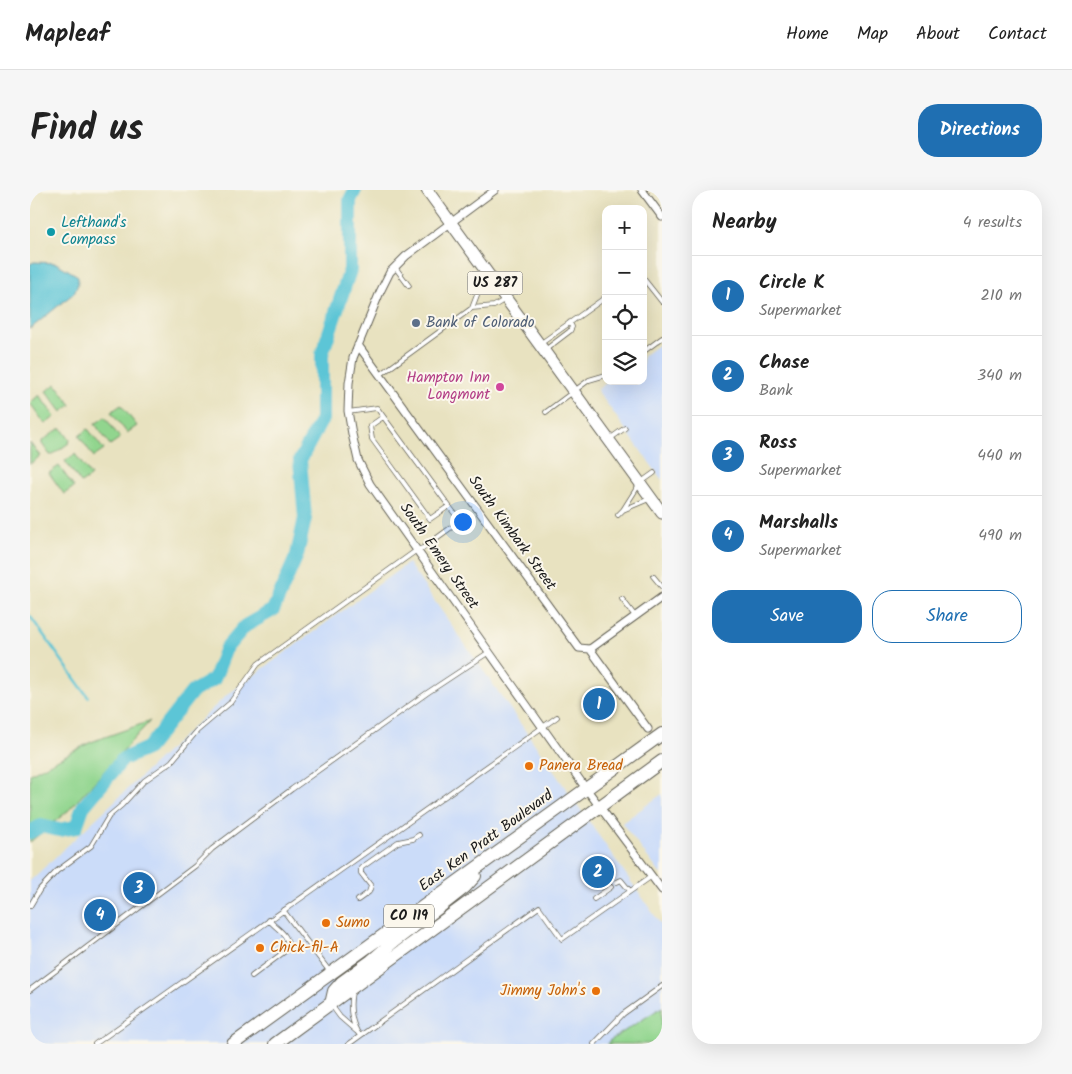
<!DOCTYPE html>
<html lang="en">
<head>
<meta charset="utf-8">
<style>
	body { margin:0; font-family:Kalam,sans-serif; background:#f6f6f6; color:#222 }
	.controls { position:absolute; right:15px; top:15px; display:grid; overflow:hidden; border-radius:10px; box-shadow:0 5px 20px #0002 }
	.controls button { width:45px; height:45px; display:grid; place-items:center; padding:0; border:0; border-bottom:1px solid #e0e0e0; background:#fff; color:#222; font:25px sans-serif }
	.you { position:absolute; left:432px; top:331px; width:18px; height:18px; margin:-12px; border:4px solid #fff; border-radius:50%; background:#1a73e8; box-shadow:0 0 0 8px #1a73e833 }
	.badge { display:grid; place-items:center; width:32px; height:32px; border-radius:50%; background:#1f6fb2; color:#fff; font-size:16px; font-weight:700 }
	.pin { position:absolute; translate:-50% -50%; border:2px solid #fff; box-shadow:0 1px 5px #0006 }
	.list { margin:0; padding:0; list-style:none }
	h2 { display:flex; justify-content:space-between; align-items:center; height:65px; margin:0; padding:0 20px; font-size:21px }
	h2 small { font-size:16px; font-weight:400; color:#767676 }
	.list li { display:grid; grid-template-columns:32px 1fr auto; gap:15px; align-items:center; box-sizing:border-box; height:80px; padding:0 20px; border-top:1px solid #e0e0e0 }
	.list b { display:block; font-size:19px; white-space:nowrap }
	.list p { margin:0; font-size:16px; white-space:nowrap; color:#767676 }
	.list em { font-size:16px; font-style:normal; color:#767676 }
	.actions { display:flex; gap:10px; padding:15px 20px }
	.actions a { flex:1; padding:11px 0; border:1px solid #1f6fb2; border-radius:20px; text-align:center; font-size:18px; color:#1f6fb2 }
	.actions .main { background:#1f6fb2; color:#fff }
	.icon { flex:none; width:28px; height:28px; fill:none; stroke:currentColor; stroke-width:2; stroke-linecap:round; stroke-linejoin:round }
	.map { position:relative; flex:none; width:632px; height:854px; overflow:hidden; border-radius:20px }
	header { display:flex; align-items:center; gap:30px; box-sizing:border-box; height:70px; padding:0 25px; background:#fff; border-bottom:1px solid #e0e0e0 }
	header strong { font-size:24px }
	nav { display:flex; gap:28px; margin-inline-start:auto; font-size:18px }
	.intro { display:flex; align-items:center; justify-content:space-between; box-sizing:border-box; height:120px; padding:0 30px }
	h1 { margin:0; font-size:35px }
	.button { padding:12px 22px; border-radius:20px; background:#1f6fb2; color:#fff; font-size:18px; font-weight:700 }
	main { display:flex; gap:30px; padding:0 30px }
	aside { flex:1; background:#fff; border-radius:20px; box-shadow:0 5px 20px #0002 }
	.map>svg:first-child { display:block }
	.built { fill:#cbdcf9 }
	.green { fill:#91d58e; stroke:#567855 }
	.water { fill:#5bc5d6; stroke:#3c7079 }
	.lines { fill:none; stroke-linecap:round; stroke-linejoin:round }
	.stream { stroke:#5bc5d6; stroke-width:2.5 }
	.river { stroke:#5bc5d6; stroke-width:14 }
	.service-casing { stroke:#636155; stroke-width:5.5 }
	.minor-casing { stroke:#636155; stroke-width:9 }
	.primary-casing { stroke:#636155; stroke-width:13 }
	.trunk-casing { stroke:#636155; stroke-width:14 }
	.service { stroke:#fff; stroke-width:4 }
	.minor { stroke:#fff; stroke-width:7 }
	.primary { stroke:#fff; stroke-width:11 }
	.trunk { stroke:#fff; stroke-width:12 }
	.culture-dot { fill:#0f9aa8; stroke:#fbf7ec; stroke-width:2 }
	.service-dot { fill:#5c6f8a; stroke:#fbf7ec; stroke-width:2 }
	.hotel-dot { fill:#d1479c; stroke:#fbf7ec; stroke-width:2 }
	.food-dot { fill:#e8710a; stroke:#fbf7ec; stroke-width:2 }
	.labels { text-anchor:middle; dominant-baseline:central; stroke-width:4; stroke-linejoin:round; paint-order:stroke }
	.shield { fill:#fbf7ec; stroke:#5f5e5a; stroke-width:1 }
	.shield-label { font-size:14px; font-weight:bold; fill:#1c1c1c }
	.culture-label { font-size:15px; fill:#0d838f; stroke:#fbf7ec; text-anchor:start }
	.service-label { font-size:15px; fill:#4e5e75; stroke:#fbf7ec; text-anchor:start }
	.hotel-label { font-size:15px; fill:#b23c85; stroke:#fbf7ec; text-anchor:end }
	.street-label { font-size:15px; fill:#1c1c1c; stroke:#fbf7ec }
	.food-label { font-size:15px; fill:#c56008; stroke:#fbf7ec; text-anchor:start }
</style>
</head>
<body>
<header>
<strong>Mapleaf</strong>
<nav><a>Home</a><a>Map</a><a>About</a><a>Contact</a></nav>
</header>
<div class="intro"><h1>Find us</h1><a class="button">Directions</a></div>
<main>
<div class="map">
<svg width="632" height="854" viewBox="0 0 632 854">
	<rect width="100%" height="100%" fill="#fbf7ec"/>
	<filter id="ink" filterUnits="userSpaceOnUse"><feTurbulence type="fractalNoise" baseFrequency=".02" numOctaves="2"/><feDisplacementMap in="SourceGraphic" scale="10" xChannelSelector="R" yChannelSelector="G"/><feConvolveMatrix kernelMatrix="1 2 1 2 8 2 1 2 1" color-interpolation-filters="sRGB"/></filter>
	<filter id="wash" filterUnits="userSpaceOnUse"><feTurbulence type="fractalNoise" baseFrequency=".0096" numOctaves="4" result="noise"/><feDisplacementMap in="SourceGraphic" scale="20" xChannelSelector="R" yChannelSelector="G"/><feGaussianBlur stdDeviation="1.12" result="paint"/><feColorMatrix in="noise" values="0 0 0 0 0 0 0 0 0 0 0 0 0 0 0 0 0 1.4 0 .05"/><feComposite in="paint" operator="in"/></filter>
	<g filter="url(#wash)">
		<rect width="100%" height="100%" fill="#e8e2c0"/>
		<path class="built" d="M632 152V290L567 200 579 191H613V166Z
			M378 373 632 736V817L579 851 577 854H0V691L197 505Z
			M632 604V686L592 633Z"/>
		<path class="green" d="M26 194 41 215 32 222 16 201Z
			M9 205 25 227 15 234 0 213Z
			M91 215 107 236 97 243 81 222Z
			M75 227 90 248 80 255 65 234Z
			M29 239H32L40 250 39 253 22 265H20L12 254V251Z
			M58 239 74 260 64 267 49 246Z
			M0 253 10 266 0 274Z
			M45 264 61 286 51 293 35 271Z
			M29 276 44 297 34 304 19 283Z
			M120 531 39 620 0 652V584L61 552Z
			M632 817V854H577L579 851Z"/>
		<path class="water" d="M4 72 26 73 48 86V94L44 103 0 139V74Z"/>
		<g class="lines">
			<path class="stream" d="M0 426 58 507"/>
			<path class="river" d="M0 642 11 636 29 640 46 637 53 617 93 569 118 558 162 502 184 489 196 458 215 436 243 420 267 365 275 328 270 270 292 229V164L320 80V10L325 0"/>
		</g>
	</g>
	<g filter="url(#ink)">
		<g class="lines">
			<defs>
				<path id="service" d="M365 77 379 96
					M613 88 632 112
					M442 118 447 105V95L458 87
					M510 154 576 107
					M515 160 540 141 542 137 540 132
					M613 162 632 148
					M350 185 442 118 464 116 474 110
					M516 222 559 190 576 185
					M353 227 340 236 342 249 400 329 419 316
					M581 248 595 238
					M593 320 619 309
					M588 325 593 320 610 293 624 283
					M623 386 632 397
					M592 409 605 426
					M587 692 591 690 600 701
					M564 709 581 697
					M328 710 339 702 341 696 331 683V678L368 652 383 649 389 645
					M0 716 10 699 27 681 61 656 79 626 92 615 114 591 141 572 167 541 200 513 228 474 387 360 393 358 430 331 347 218 318 222
					M253 720 300 782
					M222 786 258 759C259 743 247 740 239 730
					M0 800 149 688 165 676 182 659 262 599 397 503 459 462
					M302 816 310 827 326 841
					M330 846 509 717 532 749 622 686
					M65 854 527 527
					M319 854 330 846C321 834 319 816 322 802
					M564 854 593 824 632 796"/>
				<path id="minor" d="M465 0 376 66 360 82 350 102 323 168 319 193 318 221 322 244 328 270 340 294 552 593 632 700
					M612 0 632 27
					M328 155 549 458 560 459 618 539
					M560 459 632 407"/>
				<path id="primary" d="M397 0 632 323"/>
				<path id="trunk" d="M301 814 304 801 312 792 341 771 362 753 416 712 435 697 445 686
					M203 854 632 544
					M245 854 632 571"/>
			</defs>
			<use href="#service" class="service-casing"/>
			<use href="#minor" class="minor-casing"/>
			<use href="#primary" class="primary-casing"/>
			<use href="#trunk" class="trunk-casing"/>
			<use href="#service" class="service"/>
			<use href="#minor" class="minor"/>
			<use href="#primary" class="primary"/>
			<use href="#trunk" class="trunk"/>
		</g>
	</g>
	<circle class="culture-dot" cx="21" cy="42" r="5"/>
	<circle class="service-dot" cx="386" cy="133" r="5"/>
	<circle class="hotel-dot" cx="470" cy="197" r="5"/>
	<g class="food-dot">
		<circle cx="499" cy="576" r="5"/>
		<circle cx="296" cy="733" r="5"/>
		<circle cx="230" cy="758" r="5"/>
		<circle cx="566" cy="801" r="5"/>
	</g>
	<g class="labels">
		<g class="shield">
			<rect x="437.5" y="81.5" width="55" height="23" rx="4"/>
			<rect x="354" y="714.5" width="50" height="23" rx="4"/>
		</g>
		<g class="shield-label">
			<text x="465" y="93">US 287</text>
			<text x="379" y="726">CO 119</text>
		</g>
		<g class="culture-label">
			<text x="31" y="33">Lefthand's<tspan x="31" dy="17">Compass</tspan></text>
		</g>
		<g class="service-label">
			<text x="396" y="133">Bank of Colorado</text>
		</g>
		<g class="hotel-label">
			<text x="460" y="188">Hampton Inn<tspan x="460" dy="17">Longmont</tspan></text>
		</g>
		<g class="street-label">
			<text transform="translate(482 343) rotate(54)">South Kimbark Street</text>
			<text transform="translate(409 366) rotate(55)">South Emery Street</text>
			<text transform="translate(456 651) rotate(-36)">East Ken Pratt Boulevard</text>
		</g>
		<g class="food-label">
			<text x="509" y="576">Panera Bread</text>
			<text x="306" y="733">Sumo</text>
			<text x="240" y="758">Chick-fil-A</text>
			<text x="556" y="801" text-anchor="end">Jimmy John's</text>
		</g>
	</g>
</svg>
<div class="controls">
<button>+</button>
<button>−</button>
<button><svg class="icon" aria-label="locate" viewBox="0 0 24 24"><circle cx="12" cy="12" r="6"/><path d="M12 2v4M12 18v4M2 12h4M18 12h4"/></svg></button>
<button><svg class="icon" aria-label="layers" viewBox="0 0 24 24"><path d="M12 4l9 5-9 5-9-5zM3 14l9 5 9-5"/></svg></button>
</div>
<div class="you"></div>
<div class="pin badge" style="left:569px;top:514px">1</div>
<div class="pin badge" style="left:568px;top:682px">2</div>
<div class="pin badge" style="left:109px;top:698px">3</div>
<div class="pin badge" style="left:70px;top:725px">4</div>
</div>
<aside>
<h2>Nearby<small>4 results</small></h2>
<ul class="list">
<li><span class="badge">1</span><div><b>Circle K</b><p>Supermarket</p></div><em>210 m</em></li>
<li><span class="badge">2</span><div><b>Chase</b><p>Bank</p></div><em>340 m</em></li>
<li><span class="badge">3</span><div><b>Ross</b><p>Supermarket</p></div><em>440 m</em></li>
<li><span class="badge">4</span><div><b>Marshalls</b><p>Supermarket</p></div><em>490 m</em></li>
</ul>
<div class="actions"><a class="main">Save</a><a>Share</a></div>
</aside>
</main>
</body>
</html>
